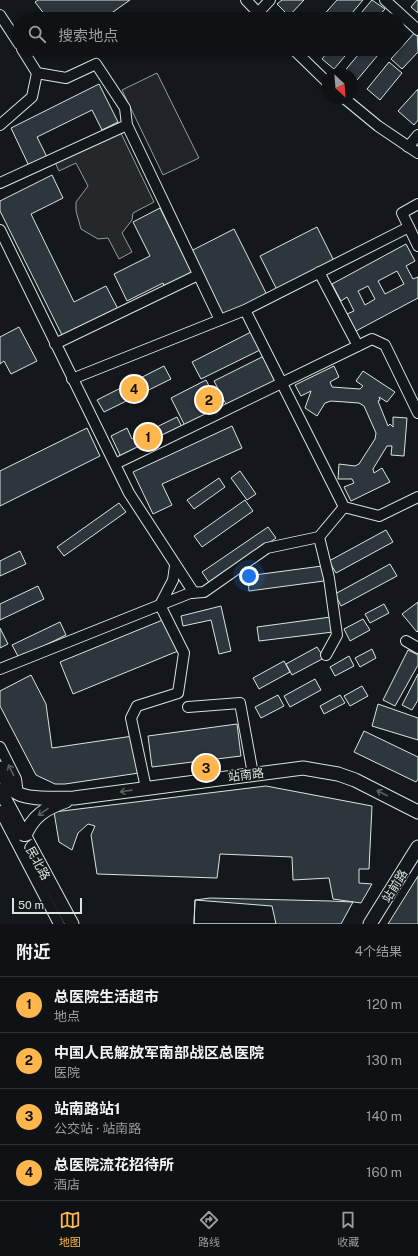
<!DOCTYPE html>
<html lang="zh">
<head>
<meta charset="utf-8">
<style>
	body { margin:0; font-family:"Public Sans","Noto Sans SC",sans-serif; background:#1d2022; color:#f1f3f6 }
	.compass { position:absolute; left:322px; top:68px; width:36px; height:36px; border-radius:50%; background:#0f1215; box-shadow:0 2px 6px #0003; rotate:154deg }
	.scale { position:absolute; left:12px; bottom:10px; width:70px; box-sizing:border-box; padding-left:4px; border:2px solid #d8e6dc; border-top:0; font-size:11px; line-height:14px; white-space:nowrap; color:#d8e6dc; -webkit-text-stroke:3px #14181c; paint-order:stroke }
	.you { position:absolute; left:249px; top:576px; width:14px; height:14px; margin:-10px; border:3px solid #fff; border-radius:50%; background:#1a73e8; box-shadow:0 0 0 6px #1a73e833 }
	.badge { display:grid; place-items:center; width:26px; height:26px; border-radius:50%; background:#ffb74d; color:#111; font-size:13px; font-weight:700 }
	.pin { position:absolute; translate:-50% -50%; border:2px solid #fff; box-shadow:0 1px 4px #0006 }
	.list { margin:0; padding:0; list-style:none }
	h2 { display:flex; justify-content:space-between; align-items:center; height:52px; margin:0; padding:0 16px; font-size:17px }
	h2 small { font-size:13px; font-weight:400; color:#9b9ea0 }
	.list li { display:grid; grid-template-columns:26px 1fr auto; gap:12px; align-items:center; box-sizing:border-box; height:56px; padding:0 16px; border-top:1px solid #2f3234 }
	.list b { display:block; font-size:15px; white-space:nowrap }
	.list p { margin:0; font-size:13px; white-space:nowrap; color:#9b9ea0 }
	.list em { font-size:13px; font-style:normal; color:#9b9ea0 }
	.icon { flex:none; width:22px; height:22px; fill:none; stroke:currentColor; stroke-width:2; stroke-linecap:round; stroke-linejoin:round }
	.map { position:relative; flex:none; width:418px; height:924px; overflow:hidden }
	.search { position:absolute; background:#0f1215; box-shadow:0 2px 6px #0003; left:12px; right:12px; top:12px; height:44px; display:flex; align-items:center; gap:10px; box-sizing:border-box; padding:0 14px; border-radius:22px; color:#9b9ea0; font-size:15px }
	.sheet { height:276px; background:#0f1215 }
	nav { display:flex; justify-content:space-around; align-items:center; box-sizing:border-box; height:56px; border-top:1px solid #2f3234; background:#0f1215; font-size:11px; color:#9b9ea0 }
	nav a { display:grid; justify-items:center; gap:2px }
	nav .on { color:#ffb74d }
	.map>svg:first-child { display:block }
	.green { fill:#202428; stroke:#939e99 }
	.parking { fill:#24282b; stroke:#939e99 }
	.building { fill:#2c363c; stroke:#d8e6dc; fill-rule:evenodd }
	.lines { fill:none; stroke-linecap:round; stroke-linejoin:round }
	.minor-casing { stroke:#d8e6dc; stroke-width:12 }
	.major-casing { stroke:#d8e6dc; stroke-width:15 }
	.minor { stroke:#14181c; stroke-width:10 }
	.major { stroke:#14181c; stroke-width:13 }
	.oneway { stroke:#59605f }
	.labels { text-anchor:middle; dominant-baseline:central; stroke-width:3; stroke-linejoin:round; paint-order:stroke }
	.street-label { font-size:12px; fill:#d8e6dc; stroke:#14181c }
</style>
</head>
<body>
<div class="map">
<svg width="418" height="924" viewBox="0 0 418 924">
	<rect width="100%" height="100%" fill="#14181c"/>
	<path class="green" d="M157 73 199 158 163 175 122 90Z"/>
	<path class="parking" d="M119 129 154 202 133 213 132 220 122 233 132 252 119 259 108 238 98 239 81 229 76 211V202L88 186 76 163 59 171 54 160Z"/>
	<path class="building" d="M38 0H130L103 19H48L35 2Z
		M282 0H304L289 16 277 4Z
		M337 0H363L347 19H320Z
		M372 0 385 9 376 19H356Z
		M417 0H418V13L411 7Z
		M417 30 418 52 402 69 391 59Z
		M330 49H351L334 69 322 59Z
		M363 49H383L352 86V74H342Z
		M389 62 402 73 380 100 367 89Z
		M99 84 118 122 102 130 92 110 37 137 47 157 29 166 11 128Z
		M418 89V120L414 125 398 111Z
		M52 175 63 198 31 214 74 302 106 286 118 309 63 337 0 211V201Z
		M160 208 193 275 165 288 163 283 127 301 114 274 150 256 133 222Z
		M317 227 335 263 278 292 260 256Z
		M234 229 267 295 224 316 191 251Z
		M406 244 415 261 406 266 413 279 418 277V298L356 331 347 314 354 311 347 297 341 301 332 284ZM397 271 404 284 385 294 378 281ZM368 286 375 299 365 305 358 291Z
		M19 327 37 361 11 374 4 361 0 364V337Z
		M253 331 262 349 201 379 192 362Z
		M266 355 280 382 228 408 214 381Z
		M164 366 171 379 104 412 97 400Z
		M334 366 339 377 330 382 332 387 360 389 363 386 356 381 363 371 395 392 387 402 379 397 380 400 378 401 388 426 390 424 393 427V417L407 418 404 456 391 455 392 446H387L373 469 374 473 382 468 390 482 351 501 344 487 354 483 352 479H338L339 464 355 466 359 464 375 439 376 433 364 406 359 403 331 401 325 403 317 416 305 408 311 391 301 396 295 385Z
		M206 380 221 410 186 428 171 398Z
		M177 417 182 427 121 457 111 436 127 428 132 439Z
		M232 426 242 448 162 484 172 505 153 514 133 472Z
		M87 428 100 456 0 506V471Z
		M240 471 256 494 247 500 231 478Z
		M219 478 225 487 194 509 187 500Z
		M245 500 253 511 202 547 194 536Z
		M119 503 126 512 64 556 57 547Z
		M268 527 276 538 210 584 202 572Z
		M386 530 393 542 336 573 329 561Z
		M20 551 26 564 0 576V561Z
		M390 564 397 576 341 606 335 594Z
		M322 566 324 581 249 591 247 576Z
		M38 586 44 599 0 620V604Z
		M418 602V631L417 632 402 614Z
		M384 604 389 613 370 623 365 614Z
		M221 606 231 651 219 654 211 620 183 626 181 616Z
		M331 617 333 632 259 641 257 627Z
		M165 619 178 651 73 694 60 662Z
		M363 619 370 630 350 641 344 629Z
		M60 622 66 635 19 658 12 645Z
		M0 628 8 644 0 648Z
		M317 647 324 658 292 675 286 664Z
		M372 649 376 658 360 667 355 658Z
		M408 650 418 655V665L395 706 383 700Z
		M349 656 354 666 335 676 330 667Z
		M284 661 290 672 259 689 253 678Z
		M418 674V700L412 710 402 705Z
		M31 675 46 704 52 748 133 736 139 773 65 784H55L36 775 0 706V691Z
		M315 679 321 690 290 707 284 696Z
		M362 686 368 696 350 706 344 696Z
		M278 695 284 706 261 718 255 707Z
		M340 695 345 703 324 714 320 706Z
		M378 704 418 718V740L372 726Z
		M237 724 241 756 152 767 148 736Z
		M364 731 418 757V779L416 782 354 752Z
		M266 786 372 806 369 869H359V883L372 884 361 903 333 899 329 878 293 880 292 857 220 854 217 878 97 874 91 835 95 826 88 824 78 833 72 850 59 842 54 812Z
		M418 876V924H388Z
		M210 898 330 901 353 902 341 924H194L195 900Z
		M195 900 272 906 276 924H194Z"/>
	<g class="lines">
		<defs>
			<path id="minor" d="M246 0 264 19
				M385 0 418 30
				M258 13 270 0
				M0 15 19 44
				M293 49 328 83
				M37 73 66 78 96 64 125 108 127 125 220 320
				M344 98 378 126 418 153
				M0 125 32 97 37 73 22 49
				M408 147 418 135
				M0 183 127 125
				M418 204 402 213 418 246
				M0 230 129 493 194 593
				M319 272 358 346
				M55 344 198 275
				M72 379 245 310 409 227
				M115 464 372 339 385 345 418 413
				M344 507 379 516 418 497
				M319 537 329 578 337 635 326 655
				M406 641 418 648
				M0 669 190 593 204 592 267 548 319 537 344 507 245 310
				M188 707 240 703 253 774
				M0 747 16 779 18 794
				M146 788 131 718 137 706 178 693 184 653 160 605 173 580 175 566
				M0 811 59 924"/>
			<path id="major" d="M0 768C4 776 7 784 13 790 23 801 59 798 74 798L303 768 338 774 355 780 418 812
				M0 790 72 924
				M24 838C32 816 46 808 66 801
				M370 924 418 847"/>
		</defs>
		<use href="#minor" class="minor-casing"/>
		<use href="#major" class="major-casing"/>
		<use href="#minor" class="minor"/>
		<use href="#major" class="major"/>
	</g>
	<defs><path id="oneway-shaft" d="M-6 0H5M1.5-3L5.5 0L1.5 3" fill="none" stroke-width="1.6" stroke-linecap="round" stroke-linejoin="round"/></defs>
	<g class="oneway">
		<use href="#oneway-shaft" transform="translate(11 770) rotate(-116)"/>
		<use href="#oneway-shaft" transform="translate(126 791) rotate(172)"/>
		<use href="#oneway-shaft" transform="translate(382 793) rotate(-153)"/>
		<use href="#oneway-shaft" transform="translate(43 812) rotate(145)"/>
	</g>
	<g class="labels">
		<g class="street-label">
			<text transform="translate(246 775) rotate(-7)">站南路</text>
			<text transform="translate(35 858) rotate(61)">人民北路</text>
			<text transform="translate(395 886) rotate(-58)">站前路</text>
		</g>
	</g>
</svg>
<svg class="compass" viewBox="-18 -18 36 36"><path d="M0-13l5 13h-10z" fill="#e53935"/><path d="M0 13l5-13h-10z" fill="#9b9ea0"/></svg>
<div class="scale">50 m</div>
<div class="you"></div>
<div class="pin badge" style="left:148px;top:437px">1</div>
<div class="pin badge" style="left:209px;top:400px">2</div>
<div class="pin badge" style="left:206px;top:768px">3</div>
<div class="pin badge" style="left:134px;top:389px">4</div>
<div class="search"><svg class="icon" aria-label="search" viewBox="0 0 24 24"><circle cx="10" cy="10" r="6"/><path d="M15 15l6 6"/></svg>搜索地点</div>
</div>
<section class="sheet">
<h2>附近<small>4个结果</small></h2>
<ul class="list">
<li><span class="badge">1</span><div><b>总医院生活超市</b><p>地点</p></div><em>120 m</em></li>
<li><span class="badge">2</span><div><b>中国人民解放军南部战区总医院</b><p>医院</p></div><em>130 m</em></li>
<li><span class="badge">3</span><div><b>站南路站1</b><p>公交站 · 站南路</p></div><em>140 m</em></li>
<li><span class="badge">4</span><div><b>总医院流花招待所</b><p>酒店</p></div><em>160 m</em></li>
</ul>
</section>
<nav>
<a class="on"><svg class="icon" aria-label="map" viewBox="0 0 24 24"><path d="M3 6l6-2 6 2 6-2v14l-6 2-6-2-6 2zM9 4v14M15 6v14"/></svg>地图</a>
<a><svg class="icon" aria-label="directions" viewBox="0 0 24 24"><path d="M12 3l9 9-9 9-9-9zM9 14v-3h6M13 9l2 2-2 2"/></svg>路线</a>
<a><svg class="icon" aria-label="saved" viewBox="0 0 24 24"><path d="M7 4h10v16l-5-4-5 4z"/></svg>收藏</a>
</nav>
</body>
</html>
